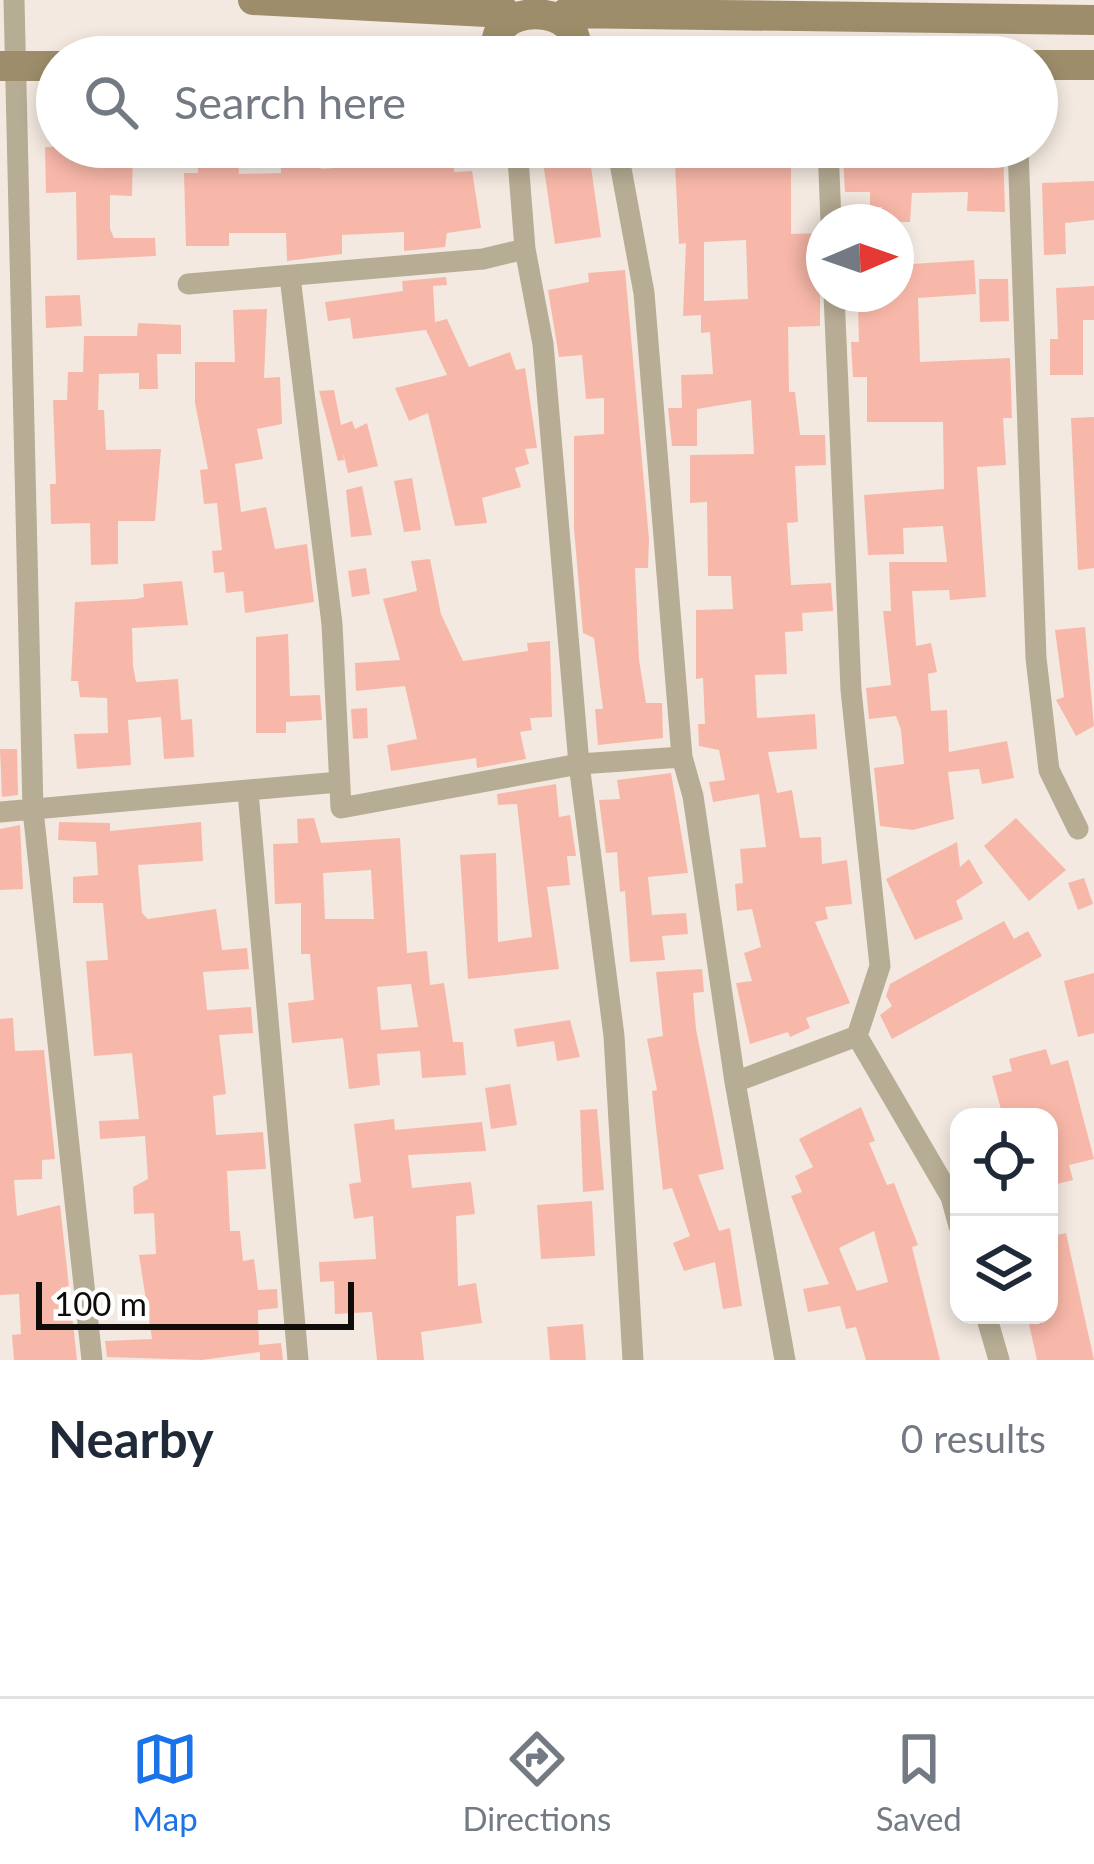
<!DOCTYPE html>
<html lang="en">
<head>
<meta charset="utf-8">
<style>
	body { margin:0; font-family:Lato,sans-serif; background:#f6f6f7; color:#1f2937 }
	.controls { position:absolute; right:36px; bottom:36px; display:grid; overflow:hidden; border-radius:24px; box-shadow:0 6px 18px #0003 }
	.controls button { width:108px; height:108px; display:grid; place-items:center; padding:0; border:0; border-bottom:3px solid #e0e1e3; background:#fff; color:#1f2937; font:60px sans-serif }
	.compass { position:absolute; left:806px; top:204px; width:108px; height:108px; border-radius:50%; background:#fff; box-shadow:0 6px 18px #0003; rotate:88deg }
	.scale { position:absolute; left:36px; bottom:30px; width:318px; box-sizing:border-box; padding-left:12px; border:6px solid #0f0c09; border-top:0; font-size:33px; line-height:42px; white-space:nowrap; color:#0f0c09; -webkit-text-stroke:9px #fff; paint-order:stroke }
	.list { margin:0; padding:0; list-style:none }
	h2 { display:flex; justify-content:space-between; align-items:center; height:156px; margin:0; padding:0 48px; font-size:51px }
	h2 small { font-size:39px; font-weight:400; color:#747a83 }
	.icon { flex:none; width:66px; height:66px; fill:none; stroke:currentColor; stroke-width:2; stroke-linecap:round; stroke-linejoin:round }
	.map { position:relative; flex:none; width:1094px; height:1360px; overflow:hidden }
	.search { position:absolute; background:#fff; box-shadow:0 6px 18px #0003; left:36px; right:36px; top:36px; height:132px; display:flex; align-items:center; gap:30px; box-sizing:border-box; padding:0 42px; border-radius:66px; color:#747a83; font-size:45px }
	.sheet { height:336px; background:#fff }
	nav { display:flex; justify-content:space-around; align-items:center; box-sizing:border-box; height:168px; border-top:3px solid #e0e1e3; background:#fff; font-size:33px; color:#747a83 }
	nav a { display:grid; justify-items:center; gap:6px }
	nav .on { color:#1a73e8 }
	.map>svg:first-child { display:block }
	.building { fill:#f8b8a9; fill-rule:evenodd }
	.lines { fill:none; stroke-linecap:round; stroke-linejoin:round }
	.street { stroke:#b7ac94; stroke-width:21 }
	.secondary { stroke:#9d8d6a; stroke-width:30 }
</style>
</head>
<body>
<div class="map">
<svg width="1094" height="1360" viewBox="0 0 1094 1360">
	<rect width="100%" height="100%" fill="#f3e9e0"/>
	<path class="building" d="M45 147H133L132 196 110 195V229L114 238H155L156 256 77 260 76 192 46 193Z
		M197 147H237L239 174 281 173 280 147H320L321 169 361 166V147H453L454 172 472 171 481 228 447 233 445 247 404 251V232L342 235V254L287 261 286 233H229V246H186L184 173H198Z
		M692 147H743L744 167 791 165V234L820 233V326L788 327 789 392H795L800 435H825L826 465 795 466 798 522 787 523 791 585 831 583 833 611 802 613 803 631 785 632 787 674 755 675 757 718 815 714 817 749 768 752 777 793 792 790 800 838 821 837 822 864 847 860 852 904 825 907 828 919 815 922 850 1003 806 1018 810 1028 790 1037 788 1032 750 1044 736 983 752 981 744 953 761 947 752 909 737 911 735 884 743 883 740 849 766 847 759 794 713 802 709 782 725 780 719 750 699 746 698 724H705L703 678 696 679V610L733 609 731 576H708L707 502 690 503V455L754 454 751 400 697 409V446H672L668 408H682L681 375 713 374 710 332 701 333V315L683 316 686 243 679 244 675 164 693 165ZM746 240 748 299 704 301V242Z
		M985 147H1003L1005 212 967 211 968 192 912 193 910 222H882V207H870V192H845L843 155Z
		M590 160 601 237 555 244 543 162Z
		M1094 181V220L1065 223 1066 254 1044 255 1042 183Z
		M974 260 976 294 918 298 920 362 1010 358 1012 418H1003L1006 465 977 467 986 597 950 600 949 590 912 591 916 646 931 643 937 672 928 674 931 711 947 710 949 752 1007 741 1014 778 982 784 979 769 948 772 954 819 913 830 880 826 874 768 904 764 901 730 896 716 869 719 866 688 891 685 883 611H891L889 562H947L943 526 903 528 904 554 868 555 864 495 944 489 943 422H867V377H853L851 342H859L858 304 884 303 883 294H896V265Z
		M625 270 649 539 648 568H635L639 660 646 703H662L663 738 598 745 595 709H603L594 638 583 633 574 529V436L604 434V398L586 399 582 355 559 357 548 290 589 282 588 273Z
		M446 277 447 285 433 286 435 322 447 319 469 367 510 352 516 370 525 368 537 448 525 449 529 464 515 468 521 487 482 498 487 523 455 526 428 413 409 421 395 388 447 375 426 330 353 339 350 318 328 321 325 302 403 291 402 281Z
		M979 279H1008L1009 321 980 322Z
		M1094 286V320H1083V375H1050V339H1058L1056 288Z
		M80 295 82 326 46 328 45 296Z
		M267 309 264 378 280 377 282 424 257 429 263 459 235 464 241 512 266 507 275 549 307 544 314 602 245 613 243 591 226 593 224 572 214 573 212 551 222 550 217 503 204 504 200 470 208 469 195 403V362H235L233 310Z
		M138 323 181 325V354H157L158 389H139V373L99 374 98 410H104L106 450 161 449 155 521H118V564L91 565 90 523 51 524 50 484H56L53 400H67L68 372H83L84 336H137Z
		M334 390 341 425 352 421 355 429 367 423 378 466 348 473 343 453 344 460 338 461 319 391Z
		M1094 417V568L1078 570 1071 418Z
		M412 478 421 530 404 532 394 481Z
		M362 486 372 535 351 537 346 490Z
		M430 559 441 614 463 661 528 651 527 643 550 641 552 717 530 718 532 730 520 732 526 759 477 768 476 758 391 771 387 745 417 739 405 686 356 691 355 663 400 660 383 599 417 591 411 561Z
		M366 568 370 594 352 597 348 571Z
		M182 581 188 625 132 628 133 666 136 682 178 679 181 720 192 719 194 757 164 759 161 717 128 720 131 765 77 769 74 734 108 733 107 698 80 697 78 681H71L75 602 136 599 144 597 143 584Z
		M1085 627 1094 726 1076 736 1056 700 1064 697 1055 630Z
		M288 634 290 696 320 695 322 720 286 722V733H256V637Z
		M367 708 368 738 353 739 351 709Z
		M0 749H17L18 795 2 797Z
		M671 773 688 873 648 877 652 915 686 913 688 934 662 936 665 960 630 962 625 891 620 892 617 852 606 853 599 800 620 799 617 780Z
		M556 784 559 817 570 815 576 856H567L570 885 547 887 559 969 468 979 460 855 496 853 498 942 532 937 517 804 498 805 497 794Z
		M314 818 321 843 400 838 407 953 427 951 430 985 444 983 453 1042H463L466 1075 422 1078 420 1051 377 1054 380 1085 349 1089 343 1038 292 1043 288 1003 314 1000 310 954H301V903L275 904 273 844 298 843 297 819ZM371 870 374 919H325L323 873ZM411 984 418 1027 381 1030 377 987Z
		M1016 818 1066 870 1029 901 984 846Z
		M59 822 110 823V831L201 822 203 861 138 865 142 913 148 919 216 909 222 950 247 948 249 969 203 972 207 1010 251 1007 253 1033 219 1035 226 1094 213 1096 216 1135 263 1132 266 1169 227 1171 230 1231H240L243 1261 254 1259 258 1290 277 1289 278 1308 258 1310 259 1345 281 1343 283 1360H260V1352L202 1360 107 1357 105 1341 152 1339 139 1255 156 1254 154 1213 134 1214 133 1187 148 1179 145 1136 100 1139 99 1121 139 1119 132 1053 94 1056 86 961 108 960 103 903H73V877L98 875 96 842 58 840Z
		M20 825 23 889 0 890V829Z
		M957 842 960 867 969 859 983 883 956 901 963 919 915 940 886 879Z
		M1084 878 1093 904 1078 910 1068 883Z
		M1004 921 1014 939 1028 931 1042 956 892 1039 880 1015 892 1006 886 996 890 984Z
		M702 969 704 992 693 993 696 1029 724 1169 698 1175 719 1231 730 1228 742 1306 723 1309 715 1262 684 1271 673 1243 690 1236 672 1188 663 1190 652 1091 657 1090 647 1039 663 1036 656 972Z
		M1094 973V1033L1078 1037 1064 981Z
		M13 1018 15 1051 44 1050 55 1159 42 1160V1179L14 1180 17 1216 60 1205 77 1360H14L12 1335 21 1334 19 1294 0 1295V1019Z
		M570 1020 580 1057 557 1061 554 1041 517 1047 514 1029Z
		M1046 1049 1051 1065 1068 1060 1094 1159 1069 1165 1073 1180 1049 1186V1117H1003L992 1076 1012 1071 1009 1059Z
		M510 1084 517 1125 491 1129 485 1088Z
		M861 1107 875 1141 869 1143 887 1185 894 1183 918 1245 912 1247 940 1360H866L856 1327 846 1329 840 1306 808 1312 803 1289 829 1284 791 1196 802 1192 795 1176 813 1167 799 1139ZM874 1231 888 1282 857 1291 839 1248Z
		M597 1109 604 1190 583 1192 580 1110Z
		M394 1119 395 1130 482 1122 486 1151 408 1155 412 1188 471 1182 475 1214 456 1216 458 1286 476 1283 482 1323 421 1332 424 1360H377L372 1312 335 1314 334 1281 320 1282 319 1262 376 1259 373 1216 354 1219 349 1184 361 1182 354 1124Z
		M592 1201 595 1256 541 1259 537 1205Z
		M1066 1233 1094 1360H1037L1027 1315H1049V1237Z
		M583 1324 586 1360H550L547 1327Z"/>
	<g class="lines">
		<path class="street" d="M14 0 33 810 92 1360
			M517 147 525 249 543 344 579 764 614 1036 633 1360
			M617 147 644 293 682 757 693 796 735 1082 785 1360
			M828 147 831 222
			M1018 147 1036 658 1049 770 1078 829
			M290 277 332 624 341 808 579 764 682 757
			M188 284 483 259 525 249
			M834 294 851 690 880 966 857 1036 951 1197 959 1226
			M248 792 298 1360
			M0 812 339 782
			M735 1082 857 1036
			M986 1315 999 1360"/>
		<path class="secondary" d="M253 0 506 13
			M566 13 1094 20
			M499 57C478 0 592 0 574 57
			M1037 65H1094
			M0 66H57"/>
	</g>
</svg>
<div class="controls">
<button><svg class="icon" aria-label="locate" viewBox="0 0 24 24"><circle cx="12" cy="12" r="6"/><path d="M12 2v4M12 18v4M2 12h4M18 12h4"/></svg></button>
<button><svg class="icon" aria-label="layers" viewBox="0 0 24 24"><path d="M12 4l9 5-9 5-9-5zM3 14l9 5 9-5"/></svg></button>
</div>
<svg class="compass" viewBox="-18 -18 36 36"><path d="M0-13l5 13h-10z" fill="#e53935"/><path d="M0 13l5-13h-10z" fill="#747a83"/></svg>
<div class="scale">100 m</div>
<div class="search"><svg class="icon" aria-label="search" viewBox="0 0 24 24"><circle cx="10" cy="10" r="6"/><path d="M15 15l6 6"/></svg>Search here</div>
</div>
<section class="sheet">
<h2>Nearby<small>0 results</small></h2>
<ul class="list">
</ul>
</section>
<nav>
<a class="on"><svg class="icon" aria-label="map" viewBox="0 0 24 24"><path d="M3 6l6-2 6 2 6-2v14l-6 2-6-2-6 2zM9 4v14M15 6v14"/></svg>Map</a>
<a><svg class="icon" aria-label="directions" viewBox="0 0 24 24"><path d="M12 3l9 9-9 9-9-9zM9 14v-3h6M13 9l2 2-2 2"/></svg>Directions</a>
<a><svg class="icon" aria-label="saved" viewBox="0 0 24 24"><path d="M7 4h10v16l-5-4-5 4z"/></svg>Saved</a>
</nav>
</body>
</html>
